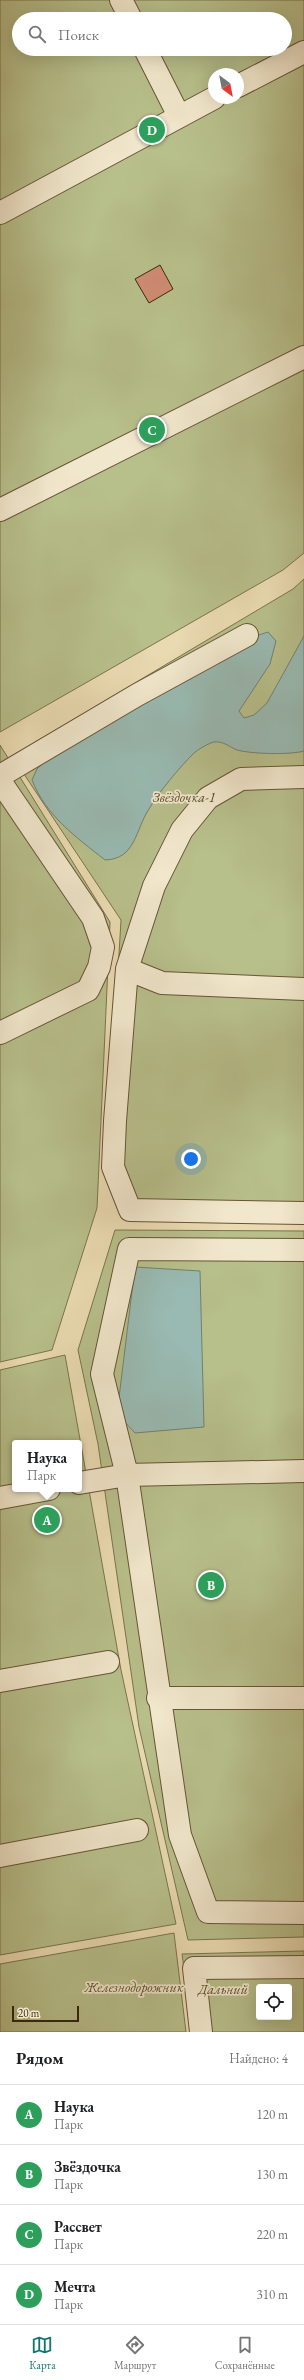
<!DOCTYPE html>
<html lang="ru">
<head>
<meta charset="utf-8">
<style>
	body { margin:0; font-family:"EB Garamond",serif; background:#f2f2f2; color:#202124 }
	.controls { position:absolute; right:12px; bottom:12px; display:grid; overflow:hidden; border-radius:4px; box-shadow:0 4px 16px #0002 }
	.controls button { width:36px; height:36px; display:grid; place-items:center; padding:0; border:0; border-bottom:1px solid #e0e0e0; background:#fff; color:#202124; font:20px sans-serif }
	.compass { position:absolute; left:208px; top:68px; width:36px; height:36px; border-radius:50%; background:#fff; box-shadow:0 4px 16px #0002; rotate:148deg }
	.scale { position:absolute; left:12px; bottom:10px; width:67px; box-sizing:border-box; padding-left:4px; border:2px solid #3c280c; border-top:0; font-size:11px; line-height:14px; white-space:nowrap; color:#3c280c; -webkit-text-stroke:3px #f1e7cc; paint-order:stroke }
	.you { position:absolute; left:191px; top:1159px; width:14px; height:14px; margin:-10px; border:3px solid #fff; border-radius:50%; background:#1a73e8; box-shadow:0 0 0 6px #1a73e833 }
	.badge { display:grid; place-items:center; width:26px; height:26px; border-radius:50%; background:#0f766e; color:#fff; font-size:13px; font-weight:700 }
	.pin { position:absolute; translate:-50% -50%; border:2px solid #fff; box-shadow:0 1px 4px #0006 }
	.popup { position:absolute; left:12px; top:1440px; width:70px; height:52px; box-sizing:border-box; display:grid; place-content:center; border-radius:4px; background:#fff; filter:drop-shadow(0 1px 3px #0005); font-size:13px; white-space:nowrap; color:#757577 }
	.popup b { font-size:15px; color:#202124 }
	.popup::after { content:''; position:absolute; left:50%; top:100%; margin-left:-8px; border:8px solid transparent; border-top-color:#fff }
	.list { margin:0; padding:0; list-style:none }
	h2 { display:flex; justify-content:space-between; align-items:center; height:52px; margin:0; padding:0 16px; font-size:17px }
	h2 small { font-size:13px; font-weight:400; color:#757577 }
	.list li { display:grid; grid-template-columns:26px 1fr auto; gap:12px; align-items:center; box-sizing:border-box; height:60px; padding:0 16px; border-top:1px solid #e0e0e0 }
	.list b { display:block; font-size:15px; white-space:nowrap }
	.list p { margin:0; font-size:13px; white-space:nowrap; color:#757577 }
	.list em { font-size:13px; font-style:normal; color:#757577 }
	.icon { flex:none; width:22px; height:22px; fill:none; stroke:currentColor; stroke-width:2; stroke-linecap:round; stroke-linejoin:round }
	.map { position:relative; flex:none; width:304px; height:2032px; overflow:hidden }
	.search { position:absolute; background:#fff; box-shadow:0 4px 16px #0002; left:12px; right:12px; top:12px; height:44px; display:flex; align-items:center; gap:10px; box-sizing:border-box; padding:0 14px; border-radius:22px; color:#757577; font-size:15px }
	.sheet { height:292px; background:#fff }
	nav { display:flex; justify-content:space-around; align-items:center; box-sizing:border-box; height:56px; border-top:1px solid #e0e0e0; background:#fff; font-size:11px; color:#757577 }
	nav a { display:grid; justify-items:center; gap:2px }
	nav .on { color:#0f766e }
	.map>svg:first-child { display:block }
	.green { fill:#b7bf8b; stroke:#7a744c; fill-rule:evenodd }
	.water { fill:#99bab2; stroke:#748070 }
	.building { fill:#cf8c74; stroke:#3c280c }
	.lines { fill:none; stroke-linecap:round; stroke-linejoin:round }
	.minor-casing { stroke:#685435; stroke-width:24 }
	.minor { stroke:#f1e7cc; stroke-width:22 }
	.labels { text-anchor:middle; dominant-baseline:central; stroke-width:3.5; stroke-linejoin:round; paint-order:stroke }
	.park-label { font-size:14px; font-style:italic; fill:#5b4e2c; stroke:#f1e7cc }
</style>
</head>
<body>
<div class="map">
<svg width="304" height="2032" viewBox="0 0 304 2032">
	<rect width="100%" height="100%" fill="#eadab1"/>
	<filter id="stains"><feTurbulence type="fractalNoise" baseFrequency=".005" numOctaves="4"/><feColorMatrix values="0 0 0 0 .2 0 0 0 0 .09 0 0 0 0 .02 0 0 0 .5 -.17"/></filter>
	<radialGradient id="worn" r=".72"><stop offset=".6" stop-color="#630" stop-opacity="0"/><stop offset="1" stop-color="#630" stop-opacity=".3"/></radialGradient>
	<path class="green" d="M0 0H304V553L283 570 0 732ZM19 19H285V49H19ZM214 74H238V98H214Z
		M304 579V1213H120L106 1176 121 920 12 756 293 589Z
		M0 745 110 922 97 1208 52 1350 0 1362Z
		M115 1230 304 1231V1937L188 1940 139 1727 98 1444 78 1350Z
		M65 1355 121 1670 176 1924 0 1955V1370ZM15 1443H79V1489H15Z
		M174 1933 186 2032H0V1964Z
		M304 1951V2032H193L182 1954ZM259 1987H289V2017H259Z"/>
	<path class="water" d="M268 632 276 641 270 664 239 711 244 718 254 715 267 703 304 636V751C290 755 251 754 237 750 229 747 224 741 214 742 209 743 197 750 193 754 180 767 158 793 149 809 135 830 136 859 105 860 76 837 46 816 32 780L37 769 55 752 253 637Z
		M135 1267 200 1271 204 1427 135 1433 117 1414Z"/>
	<path class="building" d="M160 265 173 289 149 303 135 279Z"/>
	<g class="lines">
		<defs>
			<path id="minor" d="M121 0 131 19
				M145 49 179 116
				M238 86 304 52
				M0 213 214 98
				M0 510 304 357
				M0 776 137 695 247 635
				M304 777 241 779 208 798 182 830 154 886 127 969 115 1121 113 1167 130 1210 304 1213
				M0 781 93 918 103 947 99 967 88 990 0 1033
				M127 969 162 983 304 989
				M304 1250 129 1249 102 1374 127 1475 180 1835 208 1912 304 1913
				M79 1483 127 1475 304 1471
				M0 1498 49 1489
				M0 1681 108 1662
				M158 1698H304
				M0 1856 137 1830
				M201 2032 194 1968 304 1967"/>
		</defs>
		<use href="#minor" class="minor-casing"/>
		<use href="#minor" class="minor"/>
	</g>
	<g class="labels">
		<g class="park-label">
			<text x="184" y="797">Звёздочка-1</text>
			<text x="134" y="1987">Железнодорожник</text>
			<text x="223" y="1989">Дальний</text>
		</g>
	</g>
	<rect width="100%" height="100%" filter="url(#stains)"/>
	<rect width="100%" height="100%" fill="url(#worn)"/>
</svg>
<div class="controls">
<button><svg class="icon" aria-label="locate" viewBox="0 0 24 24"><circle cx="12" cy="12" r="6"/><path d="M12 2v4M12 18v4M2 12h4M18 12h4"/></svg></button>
</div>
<svg class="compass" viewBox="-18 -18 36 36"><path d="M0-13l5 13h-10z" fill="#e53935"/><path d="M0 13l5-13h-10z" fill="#757577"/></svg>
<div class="scale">20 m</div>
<div class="you"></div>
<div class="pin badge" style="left:47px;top:1520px;background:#2e9e5b">A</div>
<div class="popup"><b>Наука</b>Парк</div>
<div class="pin badge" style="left:211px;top:1585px;background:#2e9e5b">B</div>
<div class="pin badge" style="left:152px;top:430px;background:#2e9e5b">C</div>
<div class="pin badge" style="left:152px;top:130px;background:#2e9e5b">D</div>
<div class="search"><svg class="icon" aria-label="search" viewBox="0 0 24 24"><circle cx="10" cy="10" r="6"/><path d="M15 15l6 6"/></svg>Поиск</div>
</div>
<section class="sheet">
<h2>Рядом<small>Найдено: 4</small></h2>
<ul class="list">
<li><span class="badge" style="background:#2e9e5b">A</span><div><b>Наука</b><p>Парк</p></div><em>120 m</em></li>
<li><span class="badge" style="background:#2e9e5b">B</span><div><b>Звёздочка</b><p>Парк</p></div><em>130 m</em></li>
<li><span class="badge" style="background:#2e9e5b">C</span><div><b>Рассвет</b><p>Парк</p></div><em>220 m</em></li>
<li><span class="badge" style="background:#2e9e5b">D</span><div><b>Мечта</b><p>Парк</p></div><em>310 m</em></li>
</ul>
</section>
<nav>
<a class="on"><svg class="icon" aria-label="map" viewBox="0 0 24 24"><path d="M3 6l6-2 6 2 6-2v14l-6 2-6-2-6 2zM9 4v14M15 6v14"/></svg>Карта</a>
<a><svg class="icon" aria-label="directions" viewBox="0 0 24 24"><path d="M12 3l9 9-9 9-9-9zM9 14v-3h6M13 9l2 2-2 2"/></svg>Маршрут</a>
<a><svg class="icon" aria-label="saved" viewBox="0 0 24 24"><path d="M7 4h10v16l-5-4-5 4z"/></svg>Сохранённые</a>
</nav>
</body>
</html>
